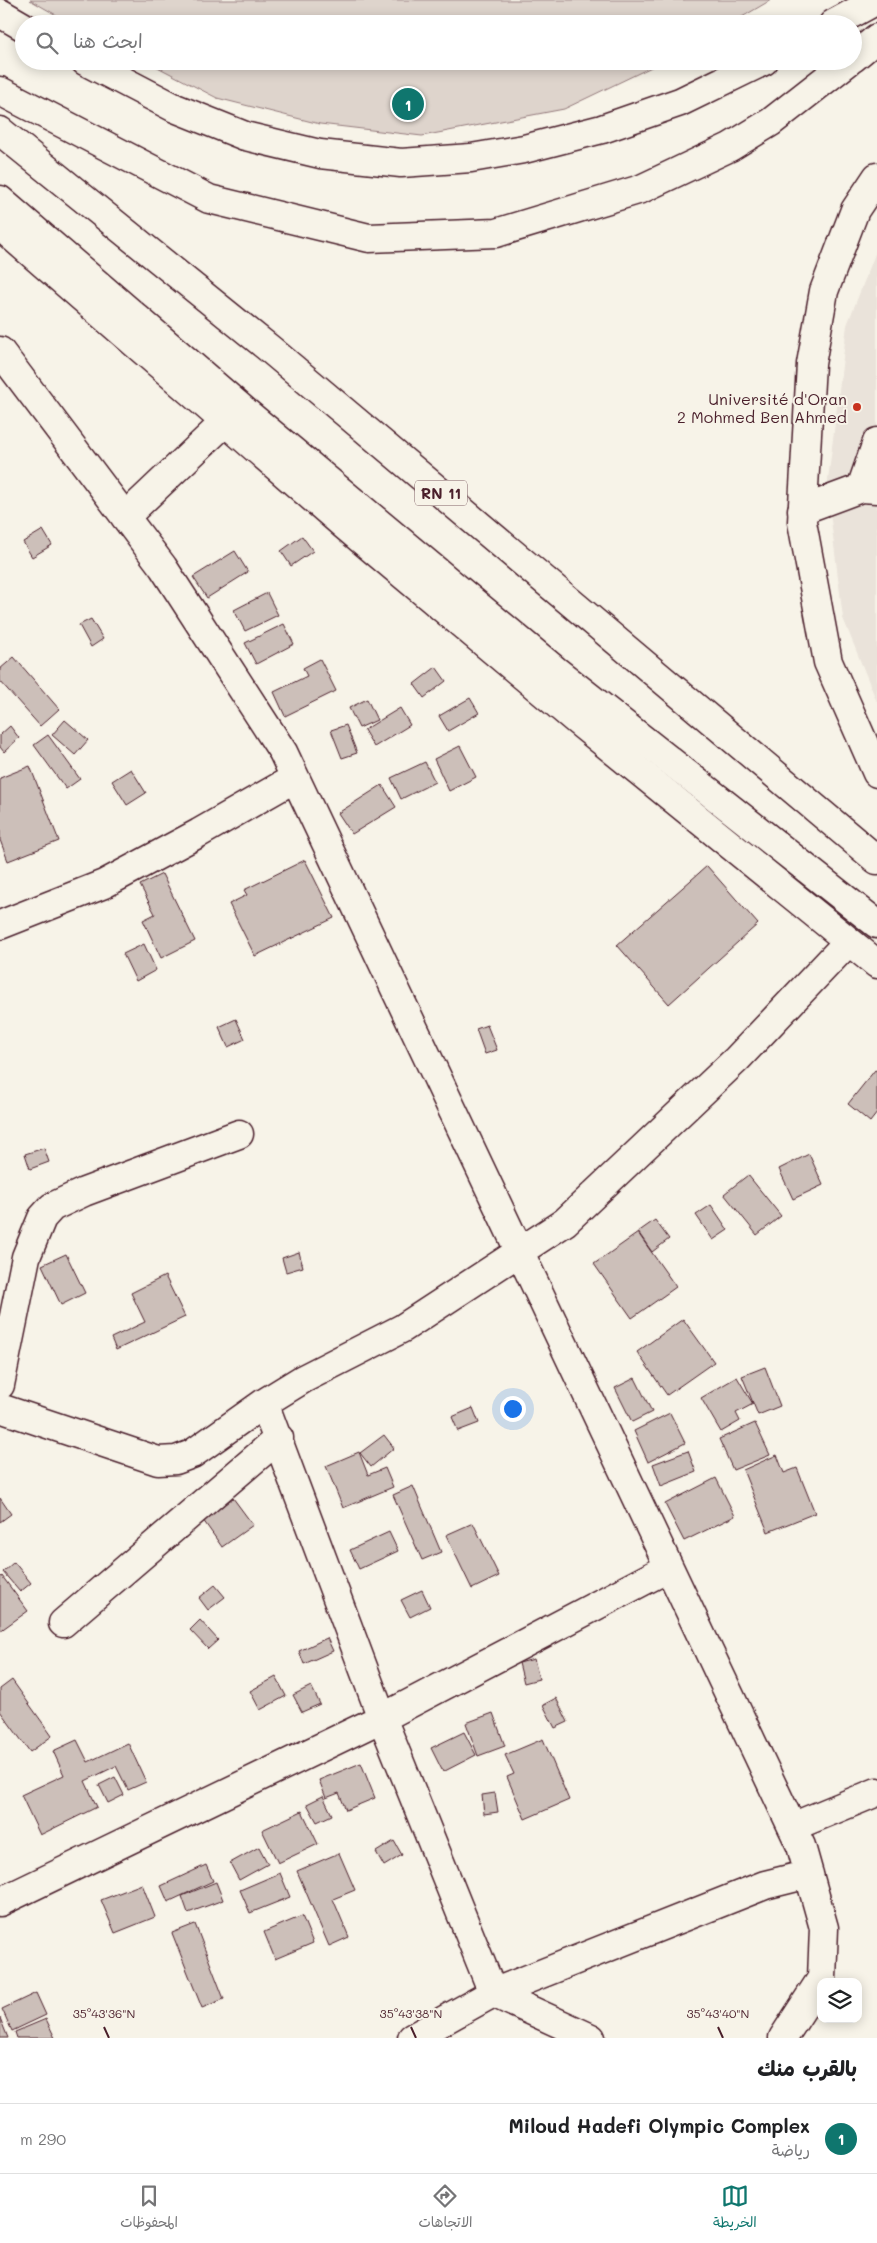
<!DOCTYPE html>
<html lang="ar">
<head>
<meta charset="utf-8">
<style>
	body { margin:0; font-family:Mali,"Playpen Sans Arabic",sans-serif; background:#f6f6f6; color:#202124; direction:rtl }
	.controls { position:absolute; right:15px; bottom:15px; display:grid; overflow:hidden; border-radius:10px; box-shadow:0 2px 12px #0003 }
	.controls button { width:45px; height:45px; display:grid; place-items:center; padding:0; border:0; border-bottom:1px solid #e0e0e0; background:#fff; color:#202124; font:25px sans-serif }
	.you { position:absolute; left:512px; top:1408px; width:18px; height:18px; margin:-12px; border:4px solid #fff; border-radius:50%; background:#1a73e8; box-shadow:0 0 0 8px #1a73e833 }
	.badge { display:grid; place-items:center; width:32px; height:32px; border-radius:50%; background:#0f766e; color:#fff; font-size:16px; font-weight:700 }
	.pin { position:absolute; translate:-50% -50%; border:2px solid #fff; box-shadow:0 1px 5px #0006 }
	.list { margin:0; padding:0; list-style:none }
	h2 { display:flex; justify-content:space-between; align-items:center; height:65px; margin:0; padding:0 20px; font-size:21px }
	h2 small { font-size:16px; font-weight:400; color:#757577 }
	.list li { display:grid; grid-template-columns:32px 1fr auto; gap:15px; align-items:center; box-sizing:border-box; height:70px; padding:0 20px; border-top:1px solid #e0e0e0 }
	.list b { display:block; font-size:19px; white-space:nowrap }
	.list p { margin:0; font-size:16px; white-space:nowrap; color:#757577 }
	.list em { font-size:16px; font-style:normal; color:#757577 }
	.icon { flex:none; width:28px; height:28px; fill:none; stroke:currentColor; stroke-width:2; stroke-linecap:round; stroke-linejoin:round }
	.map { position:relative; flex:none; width:877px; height:2038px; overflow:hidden; direction:ltr }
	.search { position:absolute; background:#fff; box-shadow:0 2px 12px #0003; left:15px; right:15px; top:15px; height:55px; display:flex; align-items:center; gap:12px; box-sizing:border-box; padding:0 18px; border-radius:28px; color:#757577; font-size:19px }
	.sheet { height:135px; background:#fff }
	nav { display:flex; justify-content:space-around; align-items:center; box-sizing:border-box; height:70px; border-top:1px solid #e0e0e0; background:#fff; font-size:14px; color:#757577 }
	nav a { display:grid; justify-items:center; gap:2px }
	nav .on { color:#0f766e }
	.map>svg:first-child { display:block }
	.built { fill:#eae3da }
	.green { fill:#ded4cc; stroke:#947a7c }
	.building { fill:#ccbfb9; stroke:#4a1f2b }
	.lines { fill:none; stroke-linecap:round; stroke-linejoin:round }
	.minor-casing { stroke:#4a1f2b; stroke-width:31 }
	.highway-casing { stroke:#4a1f2b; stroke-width:31 }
	.minor { stroke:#f7f3e8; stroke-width:28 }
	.highway { stroke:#f7f3e8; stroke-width:28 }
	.ticks { fill:none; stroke:#4a1f2b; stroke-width:2 }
	.poi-dot { fill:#c8321e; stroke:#f7f3e8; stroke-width:2 }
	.labels { text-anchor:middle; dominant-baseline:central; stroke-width:4; stroke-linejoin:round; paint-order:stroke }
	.shield { fill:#f7f3e8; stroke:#7e5f64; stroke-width:1 }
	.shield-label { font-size:15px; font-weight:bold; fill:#4a1f2b }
	.poi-label { font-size:16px; fill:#4a1f2b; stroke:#f7f3e8; text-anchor:end }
	.ticks-label { font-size:12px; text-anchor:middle; fill:#4a1f2b; stroke:#f7f3e8; stroke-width:4; stroke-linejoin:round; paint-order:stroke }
</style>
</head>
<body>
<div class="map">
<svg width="877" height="2038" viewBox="0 0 877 2038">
	<rect width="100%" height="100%" fill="#f7f3e8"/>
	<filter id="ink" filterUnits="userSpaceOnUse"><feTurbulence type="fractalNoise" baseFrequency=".02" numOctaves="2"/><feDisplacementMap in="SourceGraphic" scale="10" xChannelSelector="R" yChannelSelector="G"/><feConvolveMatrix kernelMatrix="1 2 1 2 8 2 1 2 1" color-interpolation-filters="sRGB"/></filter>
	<g filter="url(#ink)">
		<path class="built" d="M877 249V702L843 618 827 488 847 325Z"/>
		<path class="green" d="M30 0H771L730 24H72Z
			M146 61H664L564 109 422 136 320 124 217 98Z"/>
		<path class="building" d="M43 530 52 545 32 557 23 542Z
			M302 536 313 551 291 566 281 551Z
			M235 551 248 572 207 598 193 577Z
			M267 593 278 615 245 631 234 610Z
			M91 619 103 639 91 647 79 625Z
			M284 624 294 644 256 664 245 643Z
			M14 657 59 709 40 726 0 681V669Z
			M320 659 336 691 285 716 274 692 307 676 303 668Z
			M436 667 446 681 424 698 414 684Z
			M470 698 479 713 448 731 439 716Z
			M367 699 377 720 359 728 349 708Z
			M400 708 410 725 374 747 364 730Z
			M65 720 88 740 75 755 52 735Z
			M346 725 357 753 342 758 331 730Z
			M10 726 19 738 4 752 0 747V735Z
			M48 735 80 779 66 789 34 745Z
			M460 746 476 777 449 791 434 759Z
			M425 762 435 782 401 799 391 778Z
			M30 766 59 841 8 861 0 840V778Z
			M131 769 146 793 127 805 112 781Z
			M382 785 396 807 352 834 338 813Z
			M305 860 334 918 255 956 229 904 247 895 244 890Z
			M707 866 758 924 669 1004 617 945Z
			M162 874 195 941 161 958 143 920 155 914 140 885Z
			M144 944 156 970 136 981 123 954Z
			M236 1019 245 1039 228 1047 219 1027Z
			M487 1025 497 1050 485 1054 476 1029Z
			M875 1070 877 1071V1113L870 1122 848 1104Z
			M44 1148 49 1162 30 1169 25 1154Z
			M809 1154 823 1185 793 1199 779 1169Z
			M748 1175 781 1216 757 1235 724 1194Z
			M711 1205 728 1230 713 1240 696 1215Z
			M655 1220 669 1239 652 1252 638 1232Z
			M638 1233 676 1287 632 1318 594 1264Z
			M299 1252 303 1267 286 1272 282 1258Z
			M66 1254 85 1293 61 1305 42 1265Z
			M165 1276 185 1317 116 1350 111 1338 145 1322 131 1293Z
			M683 1319 714 1362 667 1395 637 1352Z
			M765 1367 780 1406 758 1415 742 1376Z
			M737 1377 753 1404 736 1413 740 1421 721 1432 701 1398Z
			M635 1378 652 1412 632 1422 615 1388Z
			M473 1408 479 1423 458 1431 452 1417Z
			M670 1413 685 1443 648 1462 634 1431Z
			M755 1423 770 1455 733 1470 719 1439Z
			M384 1435 394 1448 371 1467 360 1453Z
			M688 1451 696 1472 661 1486 653 1464Z
			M359 1452 368 1475 385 1468 393 1487 343 1508 326 1466Z
			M777 1455 784 1473 797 1468 815 1513 768 1532 743 1470Z
			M716 1478 735 1516 684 1541 665 1504Z
			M413 1486 441 1552 422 1560 393 1495Z
			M0 1498 11 1514 0 1522Z
			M233 1498 253 1525 222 1547 203 1520Z
			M473 1523 499 1576 472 1589 446 1535Z
			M389 1532 398 1551 359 1569 350 1550Z
			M14 1562 31 1583 20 1592 3 1572Z
			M2 1576 28 1611 0 1631V1578Z
			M215 1585 225 1597 208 1610 199 1598Z
			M422 1590 430 1607 410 1617 401 1600Z
			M200 1620 218 1640 208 1649 190 1630Z
			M327 1638 333 1651 304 1664 299 1651Z
			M534 1659 539 1679 524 1683 519 1663Z
			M276 1677 286 1696 260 1710 250 1691Z
			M12 1680 52 1736 30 1752 0 1711V1689Z
			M311 1686 320 1704 302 1712 293 1695Z
			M556 1698 568 1722 555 1728 543 1705Z
			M493 1713 505 1746 478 1756 466 1723Z
			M464 1732 476 1755 443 1772 431 1748Z
			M543 1739 569 1800 525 1819 507 1777 514 1774 505 1755Z
			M77 1740 88 1762 128 1743 146 1782 128 1790 116 1766 85 1781 97 1807 40 1835 21 1795 64 1775 53 1751Z
			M361 1763 375 1798 346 1810 339 1793 326 1798 319 1780Z
			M115 1777 124 1795 108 1803 99 1785Z
			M495 1793 498 1812 484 1814 482 1795Z
			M323 1796 332 1815 317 1822 307 1804Z
			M302 1811 318 1844 278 1863 262 1830Z
			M394 1841 402 1855 384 1866 376 1852Z
			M259 1847 268 1864 239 1880 230 1863Z
			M339 1853 355 1890 333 1899 349 1937 329 1946 297 1871Z
			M206 1865 213 1881 168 1902 161 1886Z
			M280 1873 290 1897 250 1913 240 1890Z
			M216 1882 223 1900 188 1913 182 1896Z
			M142 1884 155 1917 115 1933 101 1900Z
			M302 1916 313 1943 275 1959 264 1932Z
			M195 1924 224 1999 202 2008 172 1933Z
			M36 1993 46 2015 12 2031 2 2009Z
			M0 2018 8 2038H0Z
			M46 2019 55 2038H17L15 2032Z"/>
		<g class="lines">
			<defs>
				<path id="minor" d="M0 13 24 27
					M833 24 877 0
					M85 61 175 108 245 136 320 154 401 163 471 158 524 149 602 129 680 102 764 61
					M0 226 345 526 576 720 877 964
					M0 351 163 567 283 752 801 1846 824 1928 822 1978 783 2038
					M861 488 877 442
					M802 510 861 488 877 489
					M125 517 225 422
					M0 925 104 884 199 833 295 778
					M0 1385 26 1257 42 1218 52 1207 84 1192 239 1134
					M264 1403 382 1718 493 1993 765 1885 809 1874
					M0 1408 158 1461 176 1460 192 1454 264 1403 303 1379 403 1328 565 1222 737 1059 848 942
					M63 1623 279 1438
					M792 1827 877 1792
					M0 1902 382 1718 668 1568
					M412 2038 493 1993 591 2038"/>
				<path id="highway" d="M853 58 877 38
					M0 91 209 199 369 238 496 233 641 189 730 147 771 122 849 61
					M0 131 271 350 877 860
					M877 177 855 210 824 291 811 364 802 522 828 662 877 773
					M0 200 247 413 555 670 877 924"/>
			</defs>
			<use href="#minor" class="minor-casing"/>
			<use href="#highway" class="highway-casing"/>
			<use href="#minor" class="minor"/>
			<use href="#highway" class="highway"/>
		</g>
	</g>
	<path class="ticks" d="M104 2027 109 2038M411 2027 416 2038M718 2027 723 2038"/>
	<circle class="poi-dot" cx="857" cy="407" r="5"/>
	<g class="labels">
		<rect class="shield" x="415" y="480.5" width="52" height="25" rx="4"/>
		<g class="shield-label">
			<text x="441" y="493">RN 11</text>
		</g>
		<g class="poi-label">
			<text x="847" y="398">Université d'Oran<tspan x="847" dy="18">2 Mohmed Ben Ahmed</tspan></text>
		</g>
	</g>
	<g class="ticks-label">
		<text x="104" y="2018">35°43'36"N</text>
		<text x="411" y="2018">35°43'38"N</text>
		<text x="718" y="2018">35°43'40"N</text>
	</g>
</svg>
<div class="controls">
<button><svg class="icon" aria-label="layers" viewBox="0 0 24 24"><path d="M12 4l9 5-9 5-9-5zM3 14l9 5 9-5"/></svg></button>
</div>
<div class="you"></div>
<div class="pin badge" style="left:408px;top:104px">1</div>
<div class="search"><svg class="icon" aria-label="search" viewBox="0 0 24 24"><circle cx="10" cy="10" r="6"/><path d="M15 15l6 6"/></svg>ابحث هنا</div>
</div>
<section class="sheet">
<h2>بالقرب منك<small></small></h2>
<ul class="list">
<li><span class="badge">1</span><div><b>Miloud Hadefi Olympic Complex</b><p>رياضة</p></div><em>290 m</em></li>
</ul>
</section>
<nav>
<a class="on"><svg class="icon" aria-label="map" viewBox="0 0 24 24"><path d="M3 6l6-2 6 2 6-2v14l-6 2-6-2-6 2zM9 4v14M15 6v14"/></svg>الخريطة</a>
<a><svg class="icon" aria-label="directions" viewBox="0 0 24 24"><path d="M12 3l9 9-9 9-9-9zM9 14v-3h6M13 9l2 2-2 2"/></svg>الاتجاهات</a>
<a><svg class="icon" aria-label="saved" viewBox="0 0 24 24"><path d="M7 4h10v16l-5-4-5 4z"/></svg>المحفوظات</a>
</nav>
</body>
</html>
